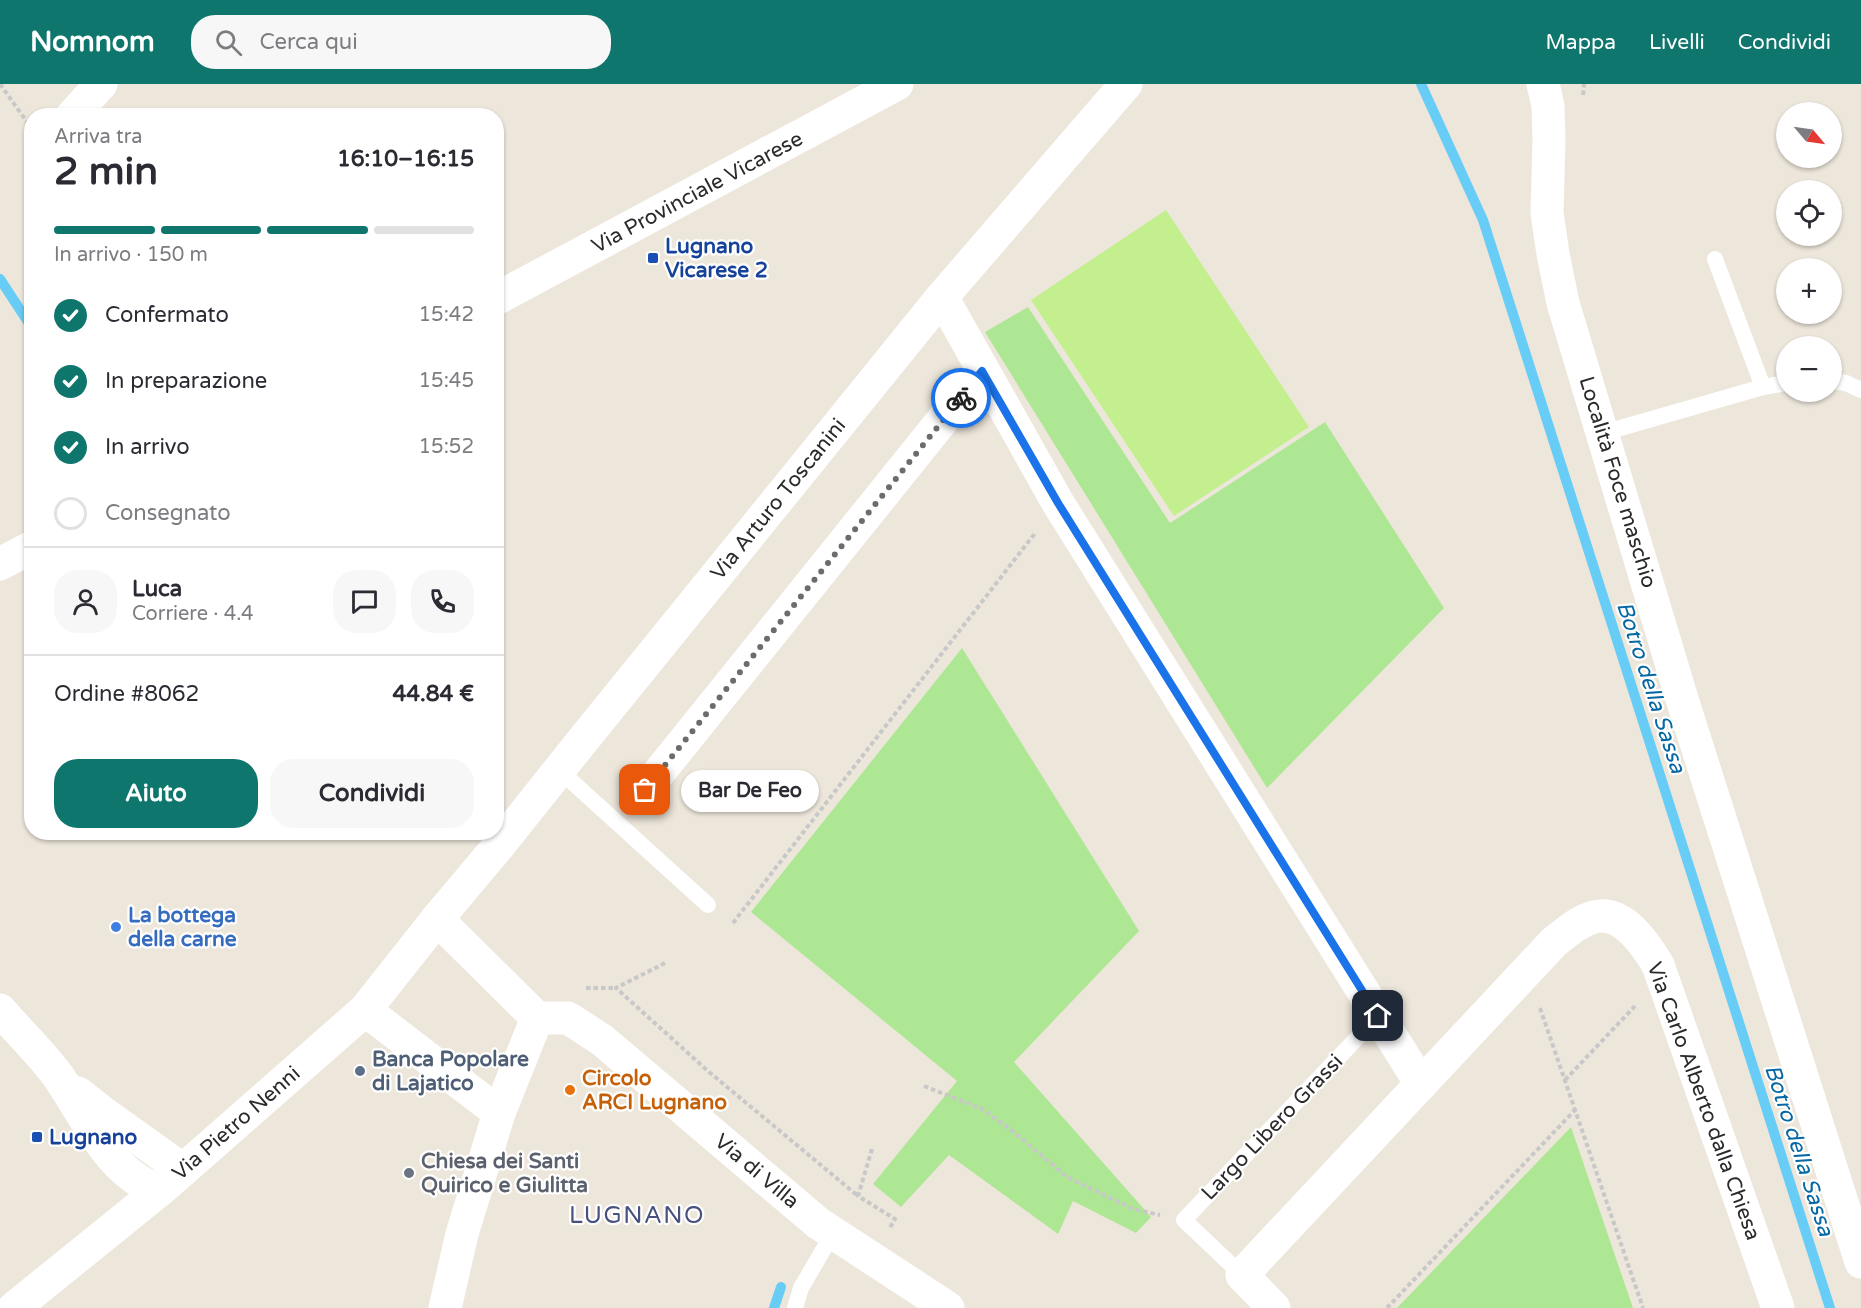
<!DOCTYPE html>
<html lang="it">
<head>
<meta charset="utf-8">
<style>
  :root { --surface:#fff; --page:#f7f7f7; --text:#2b2b33; --muted:#7c7c81; --line:#e1e1e2; --accent:#0f766e }
  body { margin:0; font-family:"Varela Round",sans-serif; background:var(--page); color:var(--text); height:100vh; display:flex; flex-direction:column; font-size:22px; white-space:nowrap }
  * { box-sizing:border-box; margin:0 }
  p { font-size:20px; color:var(--muted) }
  .icon { flex:none; width:33px; height:33px; fill:none; stroke:currentColor; stroke-width:2; stroke-linecap:round; stroke-linejoin:round }
  .map { position:relative; flex:1; overflow:hidden }
  .sheet { position:absolute; left:24px; top:24px; width:480px; height:732px; display:flex; flex-direction:column; background:var(--surface); border-radius:24px; box-shadow:0 2px 4px #0004 }
  .sheet>* { flex:none }
  .needle { width:39px; rotate:119deg }
  .controls { position:absolute; left:1776px; top:18px; display:grid; gap:12px }
  .controls a { display:grid; place-items:center; width:66px; height:66px; border-radius:50%; background:var(--surface); box-shadow:0 2px 4px #0004; font-size:30px }
  .pin { position:absolute; display:grid; place-items:center; width:51px; height:51px; color:#fff; margin:-26px; border-radius:12px; box-shadow:0 3px 9px #0006 }
  .courier { position:absolute; display:grid; place-items:center; width:60px; height:60px; margin:-30px; border:4px solid #1a73e8; border-radius:50%; background:#fff; color:#222; box-shadow:0 2px 8px #0007 }
  .bubble { position:absolute; height:42px; border-radius:21px; background:var(--surface); box-shadow:0 2px 4px #0004; font-size:20px; font-weight:700; line-height:42px; text-align:center }
  .headline em { font-style:normal; font-weight:700 }
  .headline div { display:flex; flex-direction:column-reverse }
  .headline { display:flex; align-items:center; justify-content:space-between; height:102px; padding:0 30px }
  h1 { font-size:39px; font-weight:700; line-height:45px }
  .bar { display:grid; grid-template-columns:repeat(4,1fr); gap:9px 6px; align-content:center; height:72px; padding:0 30px }
  .bar i { height:8px; border-radius:4px; background:var(--line) }
  .bar .current { background:var(--accent) }
  .bar p { grid-column:span 4 }
  .line { display:flex; align-items:center; gap:15px; padding:0 30px; border-top:2px solid var(--line) }
  .line div { flex:1 }
  .round { display:grid; place-items:center; flex:none; width:63px; height:63px; border-radius:24px; background:var(--page) }
  ol { padding:0 30px; list-style:none }
  li { display:flex; align-items:center; gap:18px; height:66px }
  li p { margin-inline-start:auto }
  li .icon { padding:6px; border-radius:50%; background:var(--accent); color:#fff; stroke-width:4 }
  li:last-child { color:var(--muted) }
  li i { width:33px; height:33px; border:3px solid var(--line); border-radius:50% }
  .cta { display:flex; gap:12px; margin-top:auto; padding:12px 30px }
  .cta a { flex:1; height:69px; border-radius:24px; background:var(--accent); color:#fff; font-size:24px; font-weight:700; line-height:69px; text-align:center }
  .cta a+a { background:var(--page); color:var(--text) }
  header { display:flex; align-items:center; gap:36px; box-sizing:border-box; height:84px; padding:0 30px; background:var(--accent); color:#fff }
  header strong { font-size:28px }
  nav { display:flex; gap:33px; margin-inline-start:auto; font-size:21px }
  .search { width:420px; height:54px; background:var(--page); display:flex; align-items:center; gap:15px; box-sizing:border-box; padding:0 21px; border-radius:24px; color:var(--muted); font-size:22px }
  .map>svg:first-child { display:block }
  .green { fill:#aee794 }
  .pitch { fill:#c4ef8f }
  .lines { fill:none; stroke-linecap:round; stroke-linejoin:round }
  .stream { stroke:#67ccf6; stroke-width:10 }
  .path { stroke:#c8c8c8; stroke-width:4; stroke-dasharray:4.5 3; stroke-linecap:butt }
  .lane { stroke:#fff; stroke-width:16 }
  .street { stroke:#fff; stroke-width:33 }
  .secondary { stroke:#fff; stroke-width:33 }
  .done { stroke:#6e6c68; stroke-width:6; stroke-dasharray:0 10.8 }
  .route { stroke:#1a73e8; stroke-width:8 }
  .transit-dot { fill:#1a4fb4; stroke:#fff; stroke-width:2 }
  .shop-dot { fill:#3f7fe0; stroke:#fff; stroke-width:2 }
  .service-dot { fill:#5c6f8a; stroke:#fff; stroke-width:2 }
  .food-dot { fill:#e8710a; stroke:#fff; stroke-width:2 }
  .worship-dot { fill:#6b7280; stroke:#fff; stroke-width:2 }
  .labels { text-anchor:middle; stroke-width:4.5; stroke-linejoin:round; paint-order:stroke }
  .street-label { font-size:21px; fill:#2a2a2a; stroke:#fff }
  .transit-label { font-size:21px; font-weight:bold; fill:#164399; stroke:#fff; text-anchor:start }
  .shop-label { font-size:21px; font-weight:bold; fill:#366cbe; stroke:#fff; text-anchor:start }
  .service-label { font-size:21px; font-weight:bold; fill:#4e5e75; stroke:#fff; text-anchor:start }
  .food-label { font-size:21px; font-weight:bold; fill:#c56008; stroke:#fff; text-anchor:start }
  .worship-label { font-size:21px; font-weight:bold; fill:#5b616d; stroke:#fff; text-anchor:start }
  .water-label { font-size:22px; font-style:italic; fill:#0568a3; stroke:#fff }
  .quarter-label { font-size:24px; letter-spacing:1.5px; fill:#47507e; stroke:#fff }
</style>
</head>
<body>
<header>
<strong>Nomnom</strong>
<div class="search"><svg class="icon" aria-label="search" viewBox="0 0 24 24"><circle cx="10" cy="10" r="6"/><path d="M15 15l6 6"/></svg>Cerca qui</div>
<nav><a>Mappa</a><a>Livelli</a><a>Condividi</a></nav>
</header>
<div class="map">
<svg width="1861" height="1224" viewBox="0 0 1861 1224">
  <rect width="100%" height="100%" fill="#ede6db"/>
  <g class="green">
    <path d="M 1028,223 L 1170,439 L 1325,338 L 1444,524 L 1267,704 L 985,248 Z"/>
    <path d="M 962,564 L 1139,847 L 1014,978 L 1151,1133 L 1136,1149 L 1073,1117 L 1058,1150 L 949,1071 L 901,1123 L 873,1100 L 957,997 L 751,828 Z"/>
    <path d="M 1571,1043 L 1633,1224 L 1397,1224 Z"/>
  </g>
  <path class="pitch" d="M 1166,126 L 1309,343 L 1174,432 L 1031,216 Z"/>
  <g class="lines">
    <g class="stream">
      <path d="M 1421,0 L 1483,136 L 1830,1224"/>
      <path d="M 0,195 L 32,244"/>
      <path d="M 774,1224 L 781,1203"/>
    </g>
    <g class="path">
      <path d="M 0,0 L 32,45"/>
      <path d="M 1583,11 L 1584,0"/>
      <path d="M 733,839 L 1036,448"/>
      <path d="M 665,879 L 616,904 L 709,988 L 858,1112"/>
      <path d="M 586,904 L 616,904"/>
      <path d="M 1540,924 L 1643,1224"/>
      <path d="M 1565,996 L 1635,922"/>
      <path d="M 924,1002 L 982,1025 L 1010,1045 L 1067,1093 L 1133,1125 L 1160,1131"/>
      <path d="M 872,1065 L 858,1112 L 895,1135 L 889,1145"/>
      <path d="M 1387,1224 L 1575,1026"/>
    </g>
    <g class="lane">
      <path d="M 1715,175 L 1763,303"/>
      <path d="M 1832,297 L 1846,299 L 1861,306"/>
      <path d="M 1603,349 L 1763,303 L 1786,299"/>
      <path d="M 559,686 L 708,821"/>
      <path d="M 1242,1191 L 1184,1136 L 1378,932"/>
      <path d="M 795,1224 L 801,1204 L 833,1149"/>
    </g>
    <g class="street">
      <path d="M 1543,0 L 1548,22 L 1549,56 L 1547,129 L 1553,170 L 1563,219 L 1682,615 L 1861,1178"/>
      <path d="M 72,32 L 101,0"/>
      <path d="M 942,213 L 1058,419 L 1421,1000"/>
      <path d="M 645,706 L 982,287"/>
      <path d="M 437,835 L 537,934 L 568,934 L 602,956 L 818,1139 L 948,1224"/>
      <path d="M 0,926 C 19,948 41,969 58,992 C 85,1031 111,1093 160,1106"/>
      <path d="M 365,926 L 499,1029 L 462,1150 L 445,1224"/>
      <path d="M 78,1009 L 102,1028 L 183,1086"/>
      <path d="M 499,1029 L 537,934"/>
      <path d="M 14,1224 L 160,1106 L 365,926 L 437,835 L 501,759 L 579,661 L 942,213 L 1126,0"/>
      <path d="M 1274,1224 L 1242,1191 L 1554,858 C 1567,848 1579,837 1594,833 C 1623,825 1646,861 1658,881 L 1778,1224"/>
    </g>
    <g class="secondary">
      <path d="M 496,215 L 897,0"/>
      <path d="M 0,480 L 32,463"/>
    </g>
  </g>
  <g class="lines">
    <path class="done" d="M 645,706 L 961,314"/>
    <path class="route" d="M 961,314 L 982,287 L 1058,419 L 1378,932"/>
  </g>
  <g class="transit-dot">
    <rect x="647" y="168" width="12" height="12" rx="3"/>
    <rect x="31" y="1047" width="12" height="12" rx="3"/>
  </g>
  <circle class="shop-dot" cx="116" cy="843" r="6"/>
  <circle class="service-dot" cx="360" cy="987" r="6"/>
  <circle class="food-dot" cx="570" cy="1006" r="6"/>
  <circle class="worship-dot" cx="409" cy="1089" r="6"/>
  <g class="labels">
    <g class="street-label">
      <text transform="translate(697 108) rotate(-28)" y="7">Via Provinciale Vicarese</text>
      <text transform="translate(1618 398) rotate(73)" y="7">Località Foce maschio</text>
      <text transform="translate(778 415) rotate(-51)" y="7">Via Arturo Toscanini</text>
      <text transform="translate(1704 1017) rotate(70)" y="7">Via Carlo Alberto dalla Chiesa</text>
      <text transform="translate(236 1039) rotate(-41)" y="7">Via Pietro Nenni</text>
      <text transform="translate(1272 1043) rotate(-46)" y="7">Largo Libero Grassi</text>
      <text transform="translate(757 1087) rotate(40)" y="7">Via di Villa</text>
    </g>
    <g class="transit-label">
      <text x="665" y="169">Lugnano<tspan x="665" dy="24">Vicarese 2</tspan></text>
      <text x="49" y="1060">Lugnano</text>
    </g>
    <g class="shop-label">
      <text x="128" y="838">La bottega<tspan x="128" dy="24">della carne</tspan></text>
    </g>
    <g class="service-label">
      <text x="372" y="982">Banca Popolare<tspan x="372" dy="24">di Lajatico</tspan></text>
    </g>
    <g class="food-label">
      <text x="582" y="1001">Circolo<tspan x="582" dy="24">ARCI Lugnano</tspan></text>
    </g>
    <g class="worship-label">
      <text x="421" y="1084">Chiesa dei Santi<tspan x="421" dy="24">Quirico e Giulitta</tspan></text>
    </g>
    <g class="water-label">
      <text transform="translate(1652 603) rotate(72)" y="8">Botro della Sassa</text>
      <text transform="translate(1800 1066) rotate(72)" y="8">Botro della Sassa</text>
    </g>
    <g class="quarter-label">
      <text x="637" y="1139">LUGNANO</text>
    </g>
  </g>
</svg>
<div class="controls">
<a><svg class="needle" viewBox="-14 -14 28 28"><path d="M0-13l5 13h-10z" fill="#e53935"/><path d="M0 13l5-13h-10z" fill="#7c7c81"/></svg></a>
<a><svg class="icon" aria-label="locate" viewBox="0 0 24 24"><circle cx="12" cy="12" r="6"/><path d="M12 2v4M12 18v4M2 12h4M18 12h4"/></svg></a>
<a>+</a>
<a>−</a>
</div>
<div class="pin" style="left:645px;top:706px;background:#ea580c"><svg class="icon" aria-label="bag" viewBox="0 0 24 24"><path d="M5 8h14l-1 12H6zM9 8a3 3 0 0 1 6 0"/></svg></div>
<div class="pin" style="left:1378px;top:932px;background:#1f2937"><svg class="icon" aria-label="home" viewBox="0 0 24 24"><path d="M3 11l9-7 9 7M6 9v11h12V9"/></svg></div>
<div class="courier" style="left:961px;top:314px"><svg class="icon" aria-label="bike" viewBox="0 0 24 24"><circle cx="6" cy="16" r="4"/><circle cx="18" cy="16" r="4"/><path d="M6 16l4-8h5l3 8M10 8l3 8H6M13 5h3"/></svg></div>
<div class="bubble" style="left:681px;top:686px;width:138px">Bar De Feo</div>
<section class="sheet">
<div class="headline"><div><h1>2 min</h1><p>Arriva tra</p></div><em>16:10–16:15</em></div>
<div class="bar"><i class="current"></i><i class="current"></i><i class="current"></i><i></i><p>In arrivo · 150 m</p></div>
<ol>
<li><svg class="icon" aria-label="check" viewBox="0 0 24 24"><path d="M5 12l5 5 9-10"/></svg>Confermato<p>15:42</p></li>
<li><svg class="icon" aria-label="check" viewBox="0 0 24 24"><path d="M5 12l5 5 9-10"/></svg>In preparazione<p>15:45</p></li>
<li><svg class="icon" aria-label="check" viewBox="0 0 24 24"><path d="M5 12l5 5 9-10"/></svg>In arrivo<p>15:52</p></li>
<li><i></i>Consegnato</li>
</ol>
<div class="line" style="height:108px"><a class="round"><svg class="icon" aria-label="person" viewBox="0 0 24 24"><circle cx="12" cy="8" r="4"/><path d="M4 21q1-7 8-7t8 7"/></svg></a><div><b>Luca</b><p>Corriere · 4.4</p></div><a class="round"><svg class="icon" aria-label="chat" viewBox="0 0 24 24"><path d="M4 5h16v11H9l-5 4z"/></svg></a><a class="round"><svg class="icon" aria-label="phone" viewBox="0 0 24 24"><path d="M5 4h4l2 5-3 2q2 4 5 5l2-3 5 2v4C11 20 4 13 5 4z"/></svg></a></div>
<div class="line" style="height:78px"><div>Ordine #8062</div><b>44.84 €</b></div>
<div class="cta"><a>Aiuto</a><a>Condividi</a></div>
</section>
</div>
</body>
</html>
